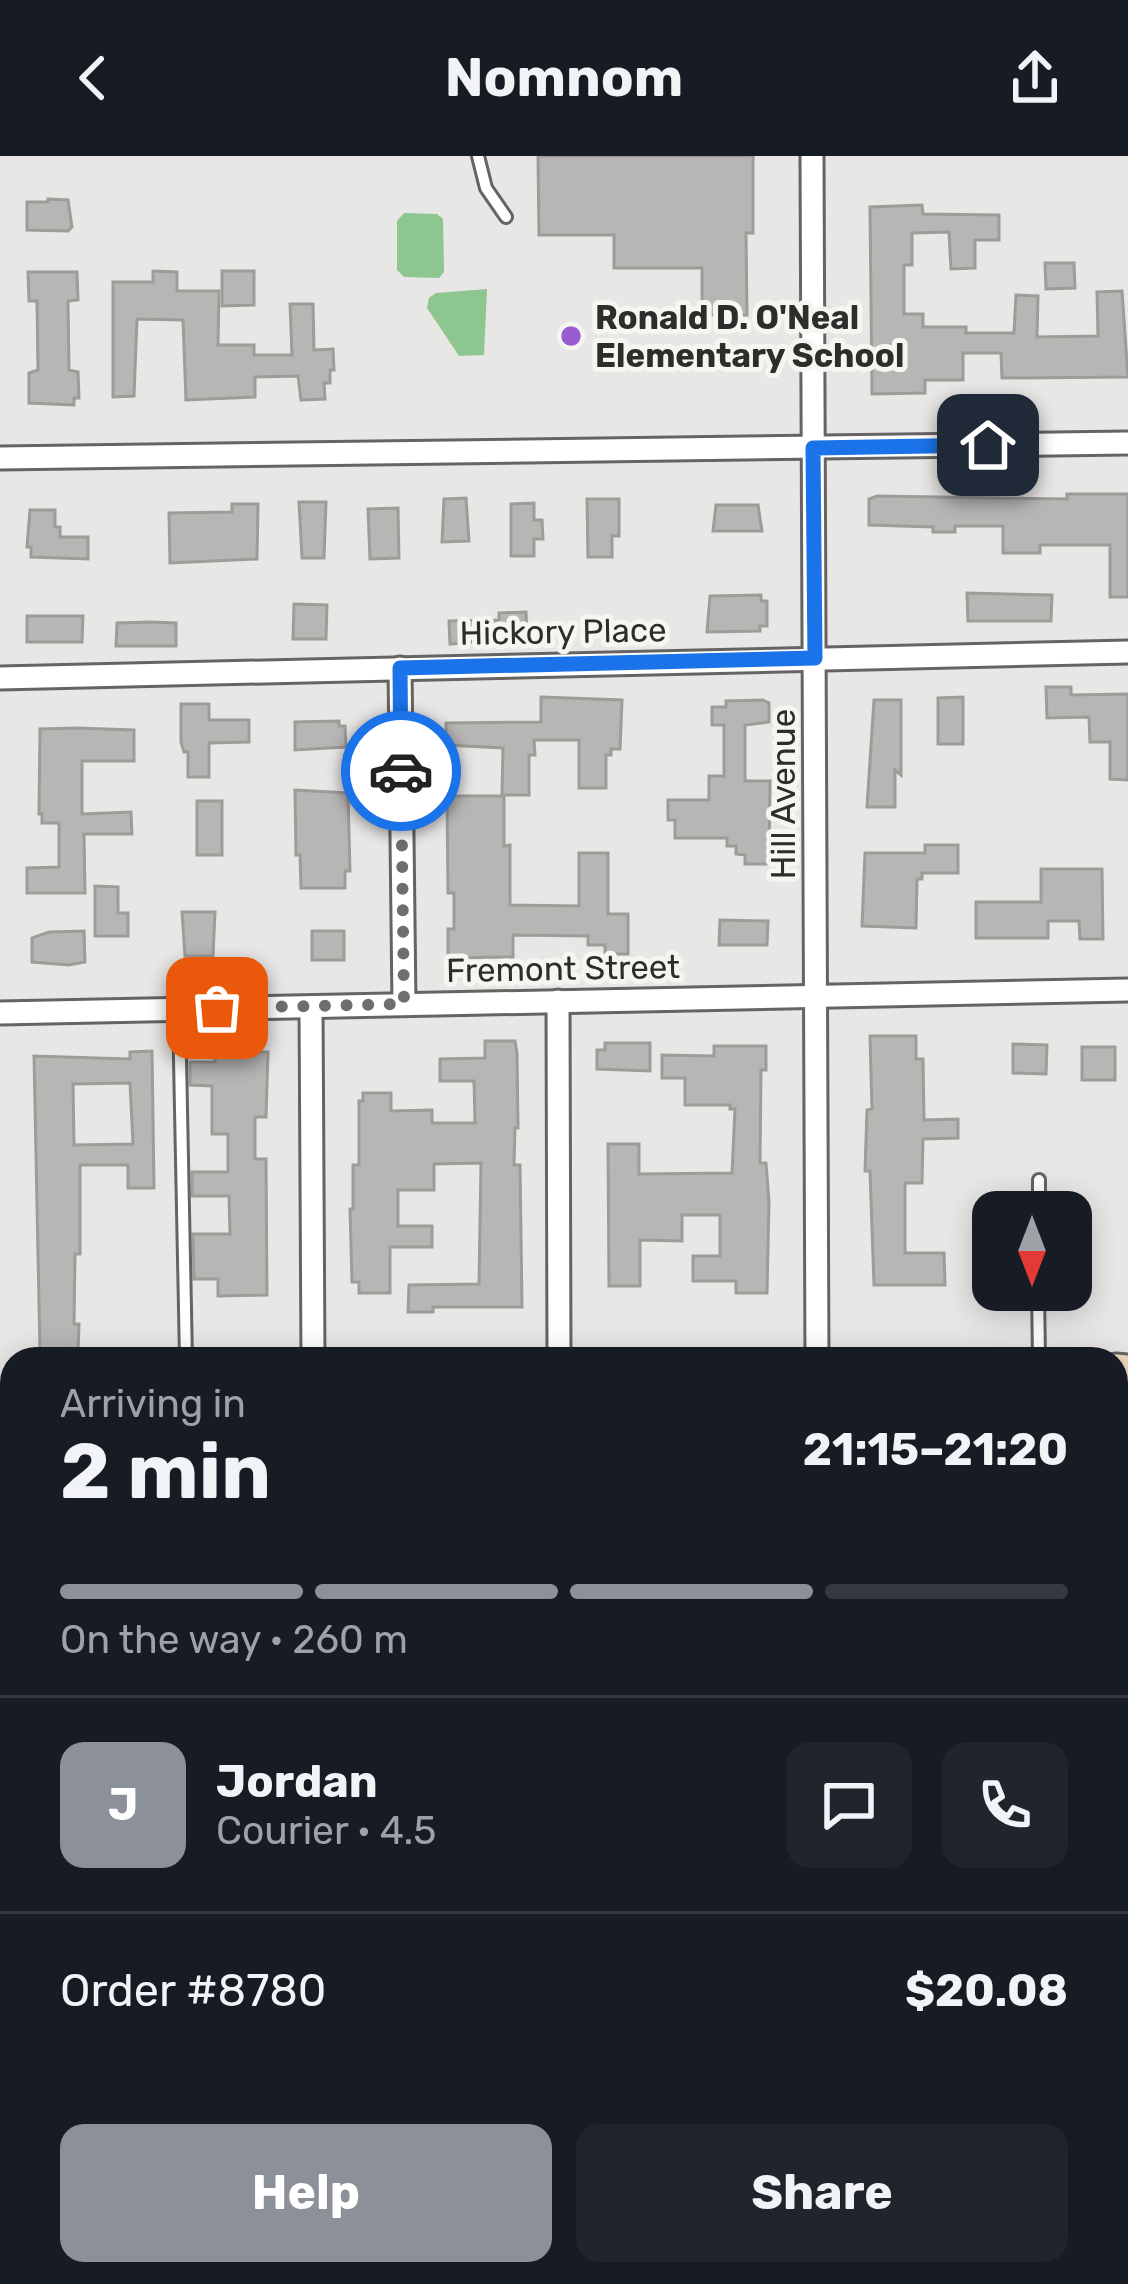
<!DOCTYPE html>
<html lang="en">
<head>
<meta charset="utf-8">
<style>
  :root { --surface:#171b24; --page:#20242c; --text:#f1f3f6; --muted:#9ea1a6; --line:#363941; --accent:#8c9099 }
  body { margin:0; font-family:Rubik,sans-serif; background:var(--page); color:var(--text); height:100vh; display:flex; flex-direction:column; font-size:45px; white-space:nowrap }
  * { box-sizing:border-box; margin:0 }
  p { font-size:39px; color:var(--muted) }
  .icon { flex:none; width:66px; height:66px; fill:none; stroke:currentColor; stroke-width:2; stroke-linecap:round; stroke-linejoin:round }
  .map { position:relative; flex:1; overflow:hidden }
  .drawer { position:absolute; left:0px; top:1191px; width:1128px; height:939px; display:flex; flex-direction:column; background:var(--surface); border-radius:36px 36px 0 0; box-shadow:0 6px 30px #0003 }
  .drawer>* { flex:none }
  .needle { width:78px; rotate:180deg }
  .controls { position:absolute; left:972px; top:1035px; display:grid; gap:24px }
  .controls a { display:grid; place-items:center; width:120px; height:120px; border-radius:24px; background:var(--surface); box-shadow:0 6px 30px #0003; font-size:60px }
  .pin { position:absolute; display:grid; place-items:center; width:102px; height:102px; color:#fff; margin:-51px; border-radius:24px; box-shadow:0 6px 18px #0006 }
  .courier { position:absolute; display:grid; place-items:center; width:120px; height:120px; margin:-60px; border:9px solid #1a73e8; border-radius:50%; background:#fff; color:#222; box-shadow:0 3px 15px #0007 }
  .overview em { font-style:normal; font-weight:700 }
  .overview div { display:flex; flex-direction:column-reverse }
  .overview { display:flex; align-items:center; justify-content:space-between; height:204px; padding:0 60px }
  h1 { font-size:78px; font-weight:700; line-height:90px }
  .bar { display:grid; grid-template-columns:repeat(4,1fr); gap:18px 12px; align-content:center; height:144px; padding:0 60px }
  .bar i { height:15px; border-radius:9px; background:var(--line) }
  .bar .current { background:var(--accent) }
  .bar p { grid-column:span 4 }
  .line { display:flex; align-items:center; gap:30px; padding:0 60px; border-top:3px solid var(--line) }
  .line div { flex:1 }
  .round { display:grid; place-items:center; flex:none; width:126px; height:126px; border-radius:24px; background:var(--page) }
  .primary-button { display:flex; gap:24px; margin-top:auto; padding:24px 60px }
  .primary-button a { flex:1; height:138px; border-radius:24px; background:var(--accent); color:#fff; font-size:48px; font-weight:700; line-height:138px; text-align:center }
  .primary-button a+a { background:var(--page); color:var(--text) }
  header { display:flex; justify-content:space-between; align-items:center; height:156px; padding:0 60px; background:var(--surface); font-size:54px; font-weight:700 }
  .map>svg:first-child { display:block }
  .green { fill:#8dc68f }
  .building { fill:#b8b6b4; stroke:#9d9c99; stroke-width:3; fill-rule:evenodd }
  .lines { fill:none; stroke-linecap:round; stroke-linejoin:round }
  .lane-casing { stroke:#666462; stroke-width:16 }
  .street-casing { stroke:#666462; stroke-width:27 }
  .secondary-casing { stroke:#666462; stroke-width:33 }
  .lane { stroke:#fff; stroke-width:10 }
  .street { stroke:#fff; stroke-width:21 }
  .secondary { stroke:#eedabe; stroke-width:27 }
  .done { stroke:#6f6e6d; stroke-width:12; stroke-dasharray:0 21.6 }
  .route { stroke:#1a73e8; stroke-width:15 }
  .poi-dot { fill:#995bd2; stroke:#f7f5f2; stroke-width:4.5 }
  .labels { text-anchor:middle; stroke-width:10; stroke-linejoin:round; paint-order:stroke }
  .poi-label { font-size:33px; font-weight:bold; fill:#2d2d2c; stroke:#f7f5f2; text-anchor:start }
  .street-label { font-size:33px; fill:#2d2d2c; stroke:#f7f5f2 }
</style>
</head>
<body>
<header><svg class="icon" aria-label="back" viewBox="0 0 24 24"><path d="M15 5l-7 7 7 7"/></svg>Nomnom<svg class="icon" aria-label="share" viewBox="0 0 24 24"><path d="M12 15V3M7 8l5-5 5 5M5 13v7h14v-7"/></svg></header>
<div class="map">
<svg width="1128" height="2128" viewBox="0 0 1128 2128">
  <rect width="100%" height="100%" fill="#e9e7e5"/>
  <g class="green">
    <path d="M 404,57 L 437,58 L 443,63 L 444,116 L 439,122 L 404,121 L 397,114 L 397,65 Z"/>
    <path d="M 487,133 L 484,199 L 459,200 L 427,152 L 429,142 L 436,137 Z"/>
  </g>
  <g class="building">
    <path d="M 538,0 L 753,0 L 753,77 L 746,77 L 747,159 L 702,159 L 702,112 L 614,112 L 614,79 L 539,79 Z"/>
    <path d="M 48,43 L 68,44 L 72,71 L 68,75 L 27,74 L 27,46 L 48,46 Z"/>
    <path d="M 922,49 L 923,58 L 999,59 L 999,84 L 975,84 L 975,112 L 951,113 L 949,76 L 912,77 L 912,109 L 904,109 L 904,158 L 923,158 L 923,171 L 966,171 L 966,177 L 1014,177 L 1016,139 L 1038,140 L 1037,181 L 1098,180 L 1097,136 L 1122,135 L 1128,221 L 1002,222 L 1001,197 L 963,197 L 963,224 L 925,224 L 925,237 L 872,238 L 870,51 Z"/>
    <path d="M 1045,107 L 1074,107 L 1075,132 L 1046,133 Z"/>
    <path d="M 153,115 L 177,116 L 177,135 L 219,135 L 218,189 L 254,189 L 254,199 L 292,199 L 290,148 L 313,148 L 314,194 L 333,193 L 334,214 L 330,214 L 330,227 L 324,227 L 325,243 L 301,244 L 298,220 L 255,221 L 255,241 L 186,244 L 183,164 L 137,163 L 134,240 L 113,241 L 113,126 L 153,126 Z"/>
    <path d="M 222,115 L 254,115 L 254,149 L 222,150 Z"/>
    <path d="M 28,116 L 77,116 L 78,144 L 68,145 L 69,214 L 78,216 L 79,242 L 74,242 L 74,249 L 29,247 L 29,217 L 38,214 L 37,145 L 29,145 Z"/>
    <path d="M 1067,338 L 1128,338 L 1128,441 L 1110,441 L 1110,389 L 1040,389 L 1040,397 L 1003,397 L 1003,370 L 955,370 L 955,376 L 933,376 L 933,371 L 869,369 L 869,343 L 877,340 L 1067,343 Z"/>
    <path d="M 466,342 L 469,385 L 442,386 L 444,343 Z"/>
    <path d="M 587,343 L 619,343 L 619,380 L 612,380 L 612,401 L 588,401 Z"/>
    <path d="M 299,346 L 326,346 L 324,402 L 302,402 Z"/>
    <path d="M 534,347 L 534,364 L 542,364 L 543,383 L 534,383 L 534,400 L 511,400 L 511,348 Z"/>
    <path d="M 232,348 L 258,348 L 257,403 L 170,407 L 169,357 L 232,356 Z"/>
    <path d="M 716,349 L 758,349 L 762,375 L 713,375 Z"/>
    <path d="M 398,352 L 399,402 L 370,403 L 368,353 Z"/>
    <path d="M 30,354 L 55,354 L 55,371 L 60,371 L 60,381 L 88,381 L 88,403 L 31,401 L 31,391 L 27,391 Z"/>
    <path d="M 967,437 L 1052,439 L 1051,465 L 968,465 Z"/>
    <path d="M 761,439 L 761,445 L 767,445 L 767,470 L 760,470 L 760,475 L 707,476 L 710,440 Z"/>
    <path d="M 294,448 L 327,449 L 326,483 L 293,483 Z"/>
    <path d="M 526,456 L 527,481 L 450,488 L 449,465 L 499,464 L 499,457 Z"/>
    <path d="M 27,460 L 83,460 L 82,486 L 27,486 Z"/>
    <path d="M 152,466 L 176,467 L 176,490 L 116,490 L 117,467 Z"/>
    <path d="M 1046,531 L 1071,531 L 1071,539 L 1128,538 L 1128,624 L 1110,623 L 1110,586 L 1090,586 L 1089,561 L 1047,562 Z"/>
    <path d="M 541,541 L 622,544 L 620,593 L 611,593 L 611,599 L 606,599 L 606,632 L 579,632 L 579,584 L 534,584 L 535,599 L 529,599 L 529,639 L 502,639 L 503,592 L 446,589 L 446,567 L 541,566 Z"/>
    <path d="M 963,541 L 963,588 L 938,588 L 938,542 Z"/>
    <path d="M 763,544 L 769,547 L 769,566 L 745,569 L 745,625 L 770,625 L 769,708 L 745,708 L 745,699 L 736,698 L 736,690 L 727,690 L 727,682 L 675,682 L 675,664 L 668,664 L 668,644 L 709,644 L 709,620 L 724,620 L 724,569 L 712,569 L 712,551 L 726,551 L 726,545 Z"/>
    <path d="M 874,544 L 901,544 L 901,619 L 895,614 L 895,651 L 867,651 Z"/>
    <path d="M 181,548 L 209,548 L 209,564 L 249,564 L 249,586 L 209,587 L 209,621 L 188,621 L 188,596 L 184,596 L 181,586 Z"/>
    <path d="M 339,565 L 339,570 L 345,570 L 346,591 L 295,594 L 295,566 Z"/>
    <path d="M 77,572 L 134,574 L 134,605 L 82,605 L 82,658 L 131,656 L 132,678 L 84,678 L 85,737 L 27,737 L 27,712 L 59,711 L 59,667 L 42,667 L 42,658 L 39,658 L 40,573 Z"/>
    <path d="M 295,634 L 348,637 L 350,715 L 345,715 L 345,732 L 301,732 L 300,699 L 296,699 Z"/>
    <path d="M 447,640 L 504,640 L 504,690 L 510,689 L 510,749 L 579,750 L 579,697 L 608,697 L 608,758 L 628,758 L 628,798 L 605,798 L 605,789 L 588,789 L 588,780 L 513,779 L 513,801 L 448,802 L 448,773 L 454,773 L 454,737 L 448,737 Z"/>
    <rect x="197" y="645" width="25" height="54"/>
    <path d="M 925,689 L 958,689 L 958,717 L 922,717 L 922,723 L 917,723 L 916,772 L 862,770 L 865,697 L 925,697 Z"/>
    <path d="M 1041,713 L 1102,713 L 1103,783 L 1080,783 L 1079,765 L 1048,765 L 1048,782 L 976,782 L 976,746 L 1041,746 Z"/>
    <path d="M 95,730 L 118,731 L 118,757 L 128,757 L 128,780 L 95,780 Z"/>
    <path d="M 182,756 L 215,756 L 213,800 L 185,800 Z"/>
    <path d="M 720,764 L 768,765 L 767,789 L 719,789 Z"/>
    <path d="M 84,775 L 85,806 L 69,809 L 32,806 L 32,782 L 49,776 Z"/>
    <rect x="312" y="775" width="32" height="29"/>
    <path d="M 870,880 L 916,880 L 916,903 L 923,903 L 924,964 L 958,963 L 958,982 L 923,983 L 922,1027 L 905,1027 L 905,1097 L 944,1097 L 945,1129 L 874,1129 L 870,1015 L 865,1015 L 867,954 L 872,953 Z"/>
    <path d="M 485,885 L 515,885 L 517,897 L 518,972 L 515,972 L 514,1009 L 520,1009 L 522,1151 L 433,1151 L 433,1156 L 408,1156 L 409,1129 L 479,1128 L 481,1007 L 434,1008 L 434,1034 L 398,1034 L 398,1070 L 432,1070 L 432,1091 L 390,1091 L 390,1137 L 359,1137 L 359,1126 L 352,1126 L 350,1053 L 353,1053 L 353,1009 L 359,1009 L 359,945 L 363,945 L 363,937 L 391,937 L 391,955 L 432,954 L 432,967 L 475,967 L 474,925 L 440,925 L 440,903 L 485,902 Z"/>
    <path d="M 605,887 L 650,887 L 650,915 L 597,913 L 597,894 L 605,894 Z"/>
    <path d="M 1013,888 L 1047,889 L 1046,918 L 1013,917 Z"/>
    <path d="M 236,889 L 255,889 L 255,896 L 268,896 L 266,961 L 255,961 L 255,1003 L 266,1003 L 267,1139 L 218,1140 L 218,1123 L 194,1123 L 193,1078 L 230,1078 L 229,1040 L 192,1040 L 192,1016 L 228,1016 L 228,978 L 212,978 L 212,930 L 190,929 L 190,906 L 215,906 L 215,897 L 236,897 Z"/>
    <path d="M 714,890 L 766,890 L 766,914 L 761,914 L 760,1007 L 766,1007 L 769,1046 L 767,1137 L 736,1137 L 736,1125 L 693,1125 L 693,1100 L 720,1100 L 720,1059 L 682,1059 L 682,1085 L 640,1084 L 640,1130 L 609,1130 L 608,988 L 639,988 L 639,1018 L 732,1017 L 735,953 L 730,953 L 730,949 L 685,949 L 685,922 L 662,922 L 662,899 L 714,900 Z"/>
    <rect x="1082" y="891" width="33" height="33"/>
    <path d="M 152,895 L 154,1032 L 128,1032 L 128,1009 L 80,1009 L 80,1098 L 75,1098 L 74,1168 L 79,1168 L 78,1197 L 40,1197 L 34,900 L 130,903 L 130,896 ZM 130,927 L 133,988 L 74,989 L 73,928 Z"/>
  </g>
  <g class="lines">
    <g class="lane-casing">
      <g id="lane">
        <path d="M 478,0 L 486,32 L 506,61"/>
        <path d="M 179,853 L 186,1203"/>
        <path d="M 1039,1056 L 1039,1024"/>
        <path d="M 1038,1134 L 1039,1203"/>
      </g>
    </g>
    <g class="street-casing">
      <g id="street">
        <path d="M 812,0 L 817,1203"/>
        <path d="M 0,302 L 1128,287"/>
        <path d="M 400,512 L 404,848"/>
        <path d="M 0,522 L 1128,496"/>
        <path d="M 558,845 L 559,1203"/>
        <path d="M 311,851 L 313,1203"/>
        <path d="M 0,857 L 1128,834"/>
        <path d="M 1116,1722 L 1128,1722"/>
        <path d="M 0,1738 L 12,1738"/>
        <path d="M 1116,2037 L 1128,2037"/>
        <path d="M 0,2090 L 12,2090"/>
        <path d="M 415,2118 L 415,2128"/>
        <path d="M 837,2128 L 837,2118"/>
      </g>
    </g>
    <g class="secondary-casing">
      <g id="secondary">
        <path d="M 1116,1212 L 1128,1213"/>
        <path d="M 0,1272 L 12,1271"/>
      </g>
    </g>
    <use href="#lane" class="lane"/>
    <use href="#street" class="street"/>
    <use href="#secondary" class="secondary"/>
  </g>
  <g class="lines">
    <path class="done" d="M 217,852 L 404,848 L 401,615"/>
    <path class="route" d="M 401,615 L 400,512 L 815,502 L 813,292 L 988,289"/>
  </g>
  <circle class="poi-dot" cx="571" cy="180" r="12"/>
  <g class="labels">
    <g class="poi-label">
      <text x="595" y="173">Ronald D. O'Neal<tspan x="595" dy="38">Elementary School</tspan></text>
    </g>
    <g class="street-label">
      <text transform="translate(563 475) rotate(-1)" y="12">Hickory Place</text>
      <text transform="translate(783 638) rotate(-90)" y="12">Hill Avenue</text>
      <text transform="translate(563 812) rotate(-1)" y="12">Fremont Street</text>
    </g>
  </g>
</svg>
<div class="controls">
<a><svg class="needle" viewBox="-14 -14 28 28"><path d="M0-13l5 13h-10z" fill="#e53935"/><path d="M0 13l5-13h-10z" fill="#9ea1a6"/></svg></a>
</div>
<div class="pin" style="left:217px;top:852px;background:#ea580c"><svg class="icon" aria-label="bag" viewBox="0 0 24 24"><path d="M5 8h14l-1 12H6zM9 8a3 3 0 0 1 6 0"/></svg></div>
<div class="pin" style="left:988px;top:289px;background:#1f2937"><svg class="icon" aria-label="home" viewBox="0 0 24 24"><path d="M3 11l9-7 9 7M6 9v11h12V9"/></svg></div>
<div class="courier" style="left:401px;top:615px"><svg class="icon" aria-label="car" viewBox="0 0 24 24"><path d="M5 17H2v-5l4-1 3-4h7l3 4 3 1v5h-3M9 17h6M6 11h13"/><circle cx="7" cy="17" r="2"/><circle cx="17" cy="17" r="2"/></svg></div>
<section class="drawer">
<div class="overview"><div><h1>2 min</h1><p>Arriving in</p></div><em>21:15–21:20</em></div>
<div class="bar"><i class="current"></i><i class="current"></i><i class="current"></i><i></i><p>On the way · 260 m</p></div>
<div class="line" style="height:216px"><b class="round" style="background:var(--accent);color:#fff">J</b><div><b>Jordan</b><p>Courier · 4.5</p></div><a class="round"><svg class="icon" aria-label="chat" viewBox="0 0 24 24"><path d="M4 5h16v11H9l-5 4z"/></svg></a><a class="round"><svg class="icon" aria-label="phone" viewBox="0 0 24 24"><path d="M5 4h4l2 5-3 2q2 4 5 5l2-3 5 2v4C11 20 4 13 5 4z"/></svg></a></div>
<div class="line" style="height:156px"><div>Order #8780</div><b>$20.08</b></div>
<div class="primary-button"><a>Help</a><a>Share</a></div>
</section>
</div>
</body>
</html>
